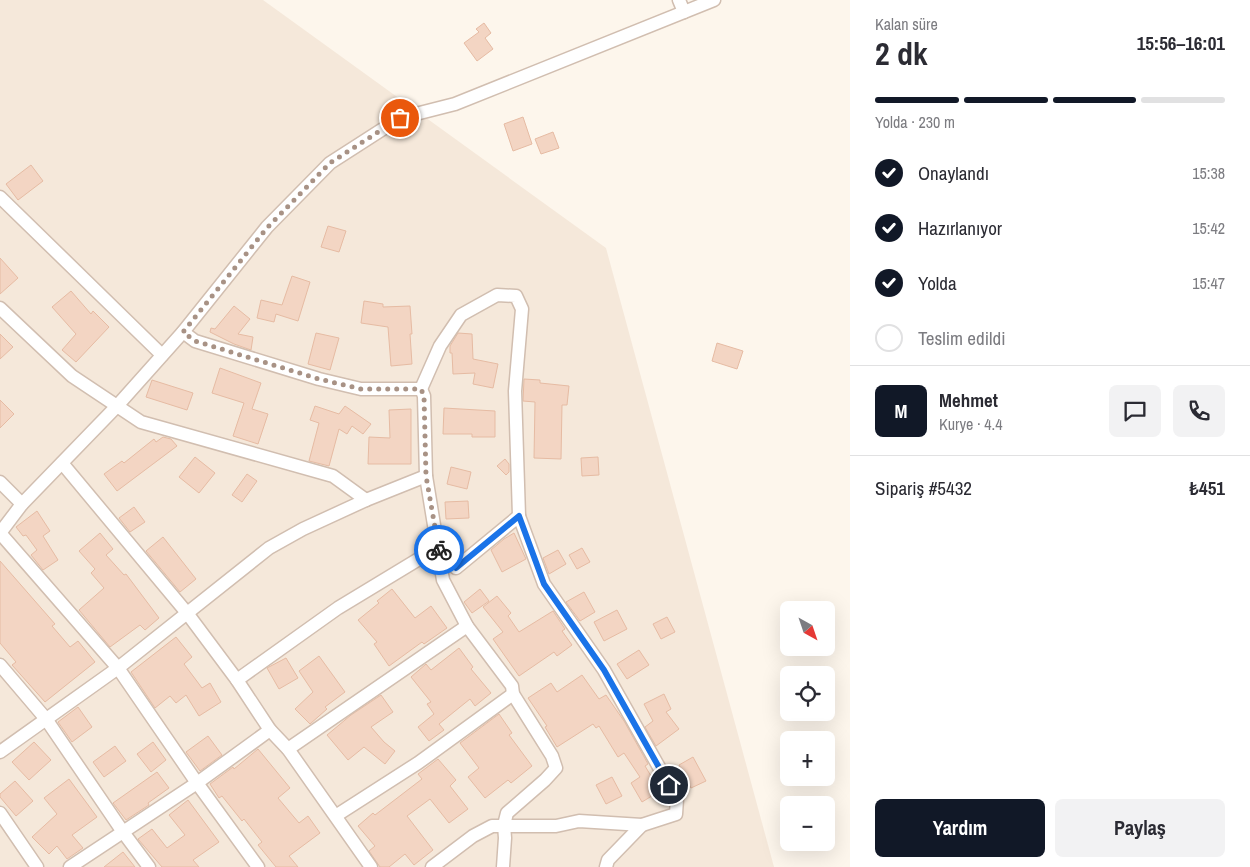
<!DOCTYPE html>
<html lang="tr">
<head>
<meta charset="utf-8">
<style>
  :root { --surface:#fff; --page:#f2f2f3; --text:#2b2b33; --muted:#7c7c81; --line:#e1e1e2; --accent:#111827 }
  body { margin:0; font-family:"Archivo Narrow",sans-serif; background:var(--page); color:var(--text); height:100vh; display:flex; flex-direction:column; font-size:19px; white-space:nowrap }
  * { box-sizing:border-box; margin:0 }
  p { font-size:16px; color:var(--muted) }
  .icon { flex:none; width:28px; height:28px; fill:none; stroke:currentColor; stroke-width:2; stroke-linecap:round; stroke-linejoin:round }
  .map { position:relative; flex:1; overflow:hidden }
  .details { display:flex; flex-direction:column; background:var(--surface); width:400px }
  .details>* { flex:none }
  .needle { width:32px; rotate:140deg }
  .tools { position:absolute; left:780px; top:601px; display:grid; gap:10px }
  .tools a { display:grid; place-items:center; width:55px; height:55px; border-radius:8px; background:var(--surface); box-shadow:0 5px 20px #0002; font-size:25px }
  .pin { position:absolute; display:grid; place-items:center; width:42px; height:42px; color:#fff; margin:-21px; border:2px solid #fff; border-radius:50%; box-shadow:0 1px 5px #0007 }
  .courier { position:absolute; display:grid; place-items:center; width:50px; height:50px; margin:-25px; border:4px solid #1a73e8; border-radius:50%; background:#fff; color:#222; box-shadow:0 1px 6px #0007 }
  .headline em { font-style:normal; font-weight:700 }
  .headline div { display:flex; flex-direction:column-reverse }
  .headline { display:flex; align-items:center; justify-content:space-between; height:85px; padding:0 25px }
  h1 { font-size:32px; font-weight:700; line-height:38px }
  .bar { display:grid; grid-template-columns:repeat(4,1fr); gap:8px 5px; align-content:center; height:60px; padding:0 25px }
  .bar i { height:6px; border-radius:4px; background:var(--line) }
  .bar .on { background:var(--accent) }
  .bar p { grid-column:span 4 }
  .line { display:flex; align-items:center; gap:12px; padding:0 25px; border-top:1px solid var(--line) }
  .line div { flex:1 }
  .round { display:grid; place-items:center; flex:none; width:52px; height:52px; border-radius:8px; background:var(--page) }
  ol { padding:0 25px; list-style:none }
  li { display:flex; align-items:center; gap:15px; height:55px }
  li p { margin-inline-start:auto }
  li .icon { padding:5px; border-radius:50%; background:var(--accent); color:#fff; stroke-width:4 }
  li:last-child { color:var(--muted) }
  li i { width:28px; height:28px; border:2px solid var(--line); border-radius:50% }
  .action { display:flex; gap:10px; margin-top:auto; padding:10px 25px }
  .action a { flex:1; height:58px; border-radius:8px; background:var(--accent); color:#fff; font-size:20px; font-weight:700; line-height:58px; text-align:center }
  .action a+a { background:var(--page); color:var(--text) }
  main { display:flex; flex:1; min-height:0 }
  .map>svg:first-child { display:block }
  .residential { fill:#f5e8da }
  .building { fill:#f3d5c3; stroke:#e6bba3 }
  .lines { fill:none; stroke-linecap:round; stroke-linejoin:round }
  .street-casing { stroke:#d1beb0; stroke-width:15 }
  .street { stroke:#fff; stroke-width:12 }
  .done { stroke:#a89285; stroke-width:5; stroke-dasharray:0 9 }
  .route { stroke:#1a73e8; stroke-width:6 }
</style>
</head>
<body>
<main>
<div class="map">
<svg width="850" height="867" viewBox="0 0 850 867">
  <rect width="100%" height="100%" fill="#fdf6ec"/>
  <path class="residential" d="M 0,0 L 263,0 L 606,248 L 774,867 L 0,867 Z"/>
  <g class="building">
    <path d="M 484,23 L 491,33 L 485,38 L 493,49 L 477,61 L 464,43 L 479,32 L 476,29 Z"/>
    <path d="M 523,117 L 532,144 L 513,151 L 504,124 Z"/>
    <path d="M 553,132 L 559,148 L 541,154 L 535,139 Z"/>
    <path d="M 31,165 L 43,181 L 18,200 L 6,184 Z"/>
    <path d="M 328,226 L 346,231 L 339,252 L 321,247 Z"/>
    <path d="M 0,258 L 18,278 L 0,294 Z"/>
    <path d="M 292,276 L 310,282 L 298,321 L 276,314 L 274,322 L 257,318 L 261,300 L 282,305 Z"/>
    <path d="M 71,291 L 91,314 L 93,311 L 109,327 L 76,362 L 62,350 L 76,334 L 52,307 Z"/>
    <path d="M 364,301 L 383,304 L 383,307 L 410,306 L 412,334 L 410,334 L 412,364 L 391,366 L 388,327 L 361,323 Z"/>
    <path d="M 234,306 L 250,319 L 238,334 L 253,337 L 251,350 L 234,344 L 210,332 L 211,328 L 215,329 Z"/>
    <path d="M 316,333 L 339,338 L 330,370 L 308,364 Z"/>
    <path d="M 458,333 L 472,334 L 473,359 L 498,364 L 493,388 L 473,384 L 475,373 L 453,374 L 452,353 L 450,353 L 450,346 Z"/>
    <path d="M 0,334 L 13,347 L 0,359 Z"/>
    <path d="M 717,343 L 743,351 L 737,369 L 712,361 Z"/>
    <path d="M 220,368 L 261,383 L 252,409 L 268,414 L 258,444 L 233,436 L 244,403 L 212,393 Z"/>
    <path d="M 524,379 L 540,380 L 540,383 L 569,386 L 567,405 L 562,405 L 561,459 L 534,458 L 535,402 L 523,401 Z"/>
    <path d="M 152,380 L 193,393 L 187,410 L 146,397 Z"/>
    <path d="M 0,400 L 14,414 L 0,428 Z"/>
    <path d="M 315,406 L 339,414 L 345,406 L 371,424 L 363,434 L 352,426 L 347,434 L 339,429 L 329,466 L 309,461 L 319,423 L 310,420 Z"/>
    <path d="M 444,408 L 495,411 L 495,437 L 472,437 L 472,434 L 443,434 Z"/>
    <path d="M 411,409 L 411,464 L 368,464 L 369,437 L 390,438 L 389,410 Z"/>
    <path d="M 163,437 L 171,439 L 177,446 L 117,491 L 104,474 L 122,461 L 124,463 L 154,439 L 156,442 Z"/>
    <path d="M 195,457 L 215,473 L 199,493 L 179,477 Z"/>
    <path d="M 598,457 L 599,475 L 582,476 L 581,458 Z"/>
    <path d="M 505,459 L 509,464 L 509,472 L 506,475 L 497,466 Z"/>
    <path d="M 451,467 L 471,472 L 467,489 L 447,484 Z"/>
    <path d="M 247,474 L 257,481 L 242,502 L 232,495 Z"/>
    <path d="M 468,501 L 469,518 L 446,519 L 445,502 Z"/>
    <path d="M 134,507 L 145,522 L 130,532 L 119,518 Z"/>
    <path d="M 37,511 L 50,531 L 43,536 L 58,560 L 43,570 L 31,555 L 37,550 L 26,535 L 23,536 L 16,527 Z"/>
    <path d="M 100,533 L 113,549 L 106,555 L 124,575 L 126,574 L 159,618 L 145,630 L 140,625 L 110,647 L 79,610 L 104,588 L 91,573 L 95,569 L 79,551 Z"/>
    <path d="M 514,533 L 526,559 L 502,572 L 491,550 L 504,539 Z"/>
    <path d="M 163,537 L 196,579 L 180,592 L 146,551 Z"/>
    <path d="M 582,548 L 590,562 L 577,569 L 569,555 Z"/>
    <path d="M 558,550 L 566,564 L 549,574 L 543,558 Z"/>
    <path d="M 0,561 L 55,624 L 52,626 L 70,647 L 78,641 L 95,662 L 45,702 L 12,665 L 16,662 L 0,643 Z"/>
    <path d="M 392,589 L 415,618 L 431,606 L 447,628 L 424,644 L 422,642 L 389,666 L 374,644 L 377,642 L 358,620 L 379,603 L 377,601 Z"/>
    <path d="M 480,589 L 489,601 L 472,613 L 464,602 Z"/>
    <path d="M 584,592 L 595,612 L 580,621 L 566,602 Z"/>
    <path d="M 497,596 L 511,613 L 508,616 L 519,632 L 553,611 L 565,629 L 562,631 L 572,645 L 557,656 L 554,652 L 519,676 L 493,639 L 503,632 L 483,607 Z"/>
    <path d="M 617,610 L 627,629 L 604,641 L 594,622 Z"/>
    <path d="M 667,617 L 675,632 L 661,639 L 653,624 Z"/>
    <path d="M 176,637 L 192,657 L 184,664 L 202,688 L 210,683 L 221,702 L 199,716 L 186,695 L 176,703 L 170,696 L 155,708 L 131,672 Z"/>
    <path d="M 459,648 L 473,667 L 471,669 L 491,693 L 475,706 L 470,699 L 439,724 L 444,730 L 429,741 L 418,727 L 434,714 L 427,704 L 431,702 L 411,677 L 426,664 L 431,670 Z"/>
    <path d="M 639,650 L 649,665 L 627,679 L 617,664 Z"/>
    <path d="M 319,656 L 345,692 L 325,707 L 327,709 L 310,724 L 295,709 L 313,692 L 299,671 Z"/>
    <path d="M 286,658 L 298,678 L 279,689 L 267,668 Z"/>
    <path d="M 582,675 L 599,699 L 606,695 L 624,721 L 648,764 L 645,766 L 660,791 L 642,802 L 631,783 L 640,777 L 624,753 L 618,757 L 599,726 L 596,728 L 593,724 L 557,747 L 545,727 L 547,726 L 528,698 L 551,683 L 557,692 Z"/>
    <path d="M 664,694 L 671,709 L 666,712 L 679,729 L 656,746 L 645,727 L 653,721 L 644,704 Z"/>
    <path d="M 381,695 L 393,712 L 371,727 L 384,742 L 395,751 L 385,764 L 364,747 L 348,760 L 327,735 L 351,715 Z"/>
    <path d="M 78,707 L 92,727 L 72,742 L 58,722 Z"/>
    <path d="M 499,714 L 512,733 L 509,735 L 532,766 L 511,783 L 508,780 L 485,798 L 468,777 L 479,768 L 460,743 Z"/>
    <path d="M 208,736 L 222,755 L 200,771 L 186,752 Z"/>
    <path d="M 34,742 L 51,760 L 29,780 L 12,762 Z"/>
    <path d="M 153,742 L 166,760 L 151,772 L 137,754 Z"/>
    <path d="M 115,746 L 126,761 L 104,777 L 93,762 Z"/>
    <path d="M 258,749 L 290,788 L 278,798 L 299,823 L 308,816 L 320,833 L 289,856 L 298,867 L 276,867 L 258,845 L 262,842 L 244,819 L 242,821 L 222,796 L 219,798 L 210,784 L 233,767 L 234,769 Z"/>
    <path d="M 693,757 L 706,781 L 691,788 L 679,765 Z"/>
    <path d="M 438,759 L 456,780 L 450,786 L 468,809 L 449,823 L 430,799 L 407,816 L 433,850 L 414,865 L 405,854 L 389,867 L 380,867 L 369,851 L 375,846 L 358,826 L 373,813 L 375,815 L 422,779 L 418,774 Z"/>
    <path d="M 157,772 L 169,788 L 148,803 L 149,805 L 126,820 L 113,803 Z"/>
    <path d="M 612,777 L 622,796 L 606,804 L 596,785 Z"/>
    <path d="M 69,779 L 97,817 L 72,835 L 83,848 L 67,859 L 57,846 L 49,854 L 32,837 L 57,814 L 44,798 Z"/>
    <path d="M 15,781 L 33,801 L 16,816 L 0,797 L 0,794 Z"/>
    <path d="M 188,800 L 219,842 L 193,860 L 199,867 L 162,867 L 138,839 L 152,829 L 167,848 L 185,835 L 169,815 Z"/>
    <path d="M 123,852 L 135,867 L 104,867 Z"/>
  </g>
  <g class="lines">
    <g class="street-casing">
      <g id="street">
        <path d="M 679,0 L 684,12"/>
        <path d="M 0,197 L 162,355"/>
        <path d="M 0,308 L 72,376 L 141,422 L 333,476 L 366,500"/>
        <path d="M 183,332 L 195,341 L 319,379 L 361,389 L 421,389 L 424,396 L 426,476 L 443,580 L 467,626 L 512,686 L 513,694 L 552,756 L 556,768 L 545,780 L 507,813 L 504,825 L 505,838 L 503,867"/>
        <path d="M 421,389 L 440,346 L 461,315 L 497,295 L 516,296 L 522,309 L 515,391 L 519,516"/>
        <path d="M 62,463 L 187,613 L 237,680 L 270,730 L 288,749 L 371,867"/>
        <path d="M 0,482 L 22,504"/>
        <path d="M 0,533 L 22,504 L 117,406 L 183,332 L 267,227 L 330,163 L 400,118 L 455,104 L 714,0"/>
        <path d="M 0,533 L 118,668 L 197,783 L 258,867"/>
        <path d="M 0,665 L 46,719 L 123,832 L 149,867"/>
        <path d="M 237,680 L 338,608 L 437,548 L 456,568 L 519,516 L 544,584 L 604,670 L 677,799 L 676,814 L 642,825 L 579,821 L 556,826 L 492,826 L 473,836 L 432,867"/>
        <path d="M 288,749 L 467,626"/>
        <path d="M 0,752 L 118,668 L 269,548 L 303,529 L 366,500 L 426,476"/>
        <path d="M 0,813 L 37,867"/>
        <path d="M 337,815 L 418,763 L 513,694"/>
        <path d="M 70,867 L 197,783 L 270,730"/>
        <path d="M 606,867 L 608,860 L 642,825"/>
      </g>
    </g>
    <use href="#street" class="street"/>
  </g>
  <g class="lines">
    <path class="done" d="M 400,118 L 330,163 L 267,228 L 183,332 L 195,341 L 319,379 L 361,389 L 421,389 L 424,396 L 426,476 L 439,550"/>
    <path class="route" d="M 439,550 L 456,568 L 519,516 L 544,584 L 604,670 L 669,785"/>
  </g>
</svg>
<div class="tools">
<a><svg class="needle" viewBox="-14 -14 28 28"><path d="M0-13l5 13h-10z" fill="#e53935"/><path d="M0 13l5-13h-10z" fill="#7c7c81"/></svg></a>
<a><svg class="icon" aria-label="locate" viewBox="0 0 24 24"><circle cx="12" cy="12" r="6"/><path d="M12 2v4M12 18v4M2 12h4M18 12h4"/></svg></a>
<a>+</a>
<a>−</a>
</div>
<div class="pin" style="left:400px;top:118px;background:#ea580c"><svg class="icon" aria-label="bag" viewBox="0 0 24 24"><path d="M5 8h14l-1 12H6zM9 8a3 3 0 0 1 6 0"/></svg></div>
<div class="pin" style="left:669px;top:785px;background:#1f2937"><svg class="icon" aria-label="home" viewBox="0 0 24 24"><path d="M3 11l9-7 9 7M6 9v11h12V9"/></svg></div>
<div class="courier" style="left:439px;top:550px"><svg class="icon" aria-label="bike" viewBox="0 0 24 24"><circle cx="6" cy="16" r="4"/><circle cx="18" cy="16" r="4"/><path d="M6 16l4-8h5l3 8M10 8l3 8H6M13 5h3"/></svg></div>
</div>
<section class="details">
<div class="headline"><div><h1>2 dk</h1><p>Kalan süre</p></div><em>15:56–16:01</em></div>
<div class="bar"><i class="on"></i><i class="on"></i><i class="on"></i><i></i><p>Yolda · 230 m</p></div>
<ol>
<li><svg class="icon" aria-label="check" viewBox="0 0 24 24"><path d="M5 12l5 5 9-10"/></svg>Onaylandı<p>15:38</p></li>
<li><svg class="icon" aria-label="check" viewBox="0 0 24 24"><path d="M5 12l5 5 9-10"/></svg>Hazırlanıyor<p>15:42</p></li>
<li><svg class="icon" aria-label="check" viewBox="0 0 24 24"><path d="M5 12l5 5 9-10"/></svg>Yolda<p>15:47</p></li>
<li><i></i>Teslim edildi</li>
</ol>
<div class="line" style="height:90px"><b class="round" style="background:var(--accent);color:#fff">M</b><div><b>Mehmet</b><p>Kurye · 4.4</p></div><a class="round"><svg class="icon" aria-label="chat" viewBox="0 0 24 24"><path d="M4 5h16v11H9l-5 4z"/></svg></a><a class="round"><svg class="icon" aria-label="phone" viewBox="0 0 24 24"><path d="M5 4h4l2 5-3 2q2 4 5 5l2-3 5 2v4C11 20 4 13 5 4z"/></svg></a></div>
<div class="line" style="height:65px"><div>Sipariş #5432</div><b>₺451</b></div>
<div class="action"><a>Yardım</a><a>Paylaş</a></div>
</section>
</main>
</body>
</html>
